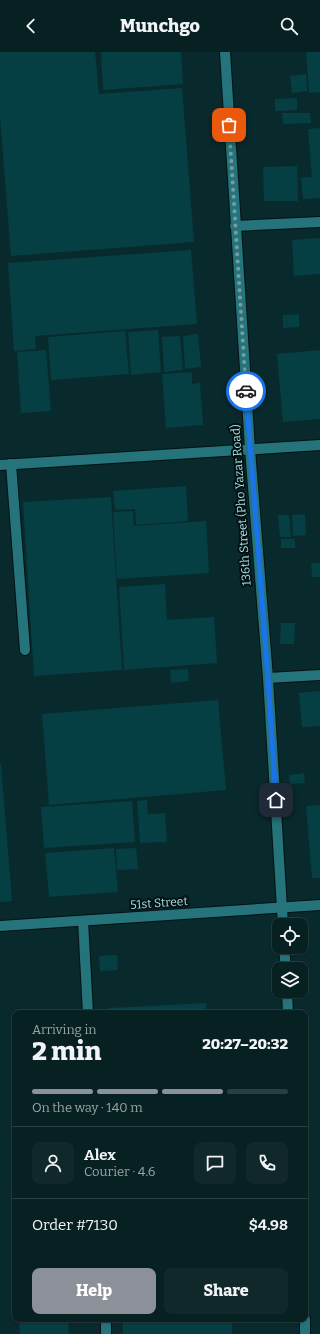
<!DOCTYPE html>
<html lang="en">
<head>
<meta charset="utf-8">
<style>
  :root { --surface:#072022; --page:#10282a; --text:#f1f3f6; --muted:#98a3a5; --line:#283e40; --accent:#8c9099 }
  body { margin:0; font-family:Bitter,serif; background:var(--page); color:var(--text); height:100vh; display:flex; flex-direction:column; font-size:15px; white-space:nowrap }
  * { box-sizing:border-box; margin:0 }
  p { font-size:13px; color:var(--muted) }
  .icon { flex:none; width:22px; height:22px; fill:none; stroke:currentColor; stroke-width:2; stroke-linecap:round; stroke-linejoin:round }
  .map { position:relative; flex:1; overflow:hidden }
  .drawer { position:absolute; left:12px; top:958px; width:296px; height:312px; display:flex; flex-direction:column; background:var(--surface); border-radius:8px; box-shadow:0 1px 3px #0004,0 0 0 1px var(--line) }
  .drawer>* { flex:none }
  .tools { position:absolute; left:272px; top:866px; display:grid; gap:8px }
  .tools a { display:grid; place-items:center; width:36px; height:36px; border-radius:8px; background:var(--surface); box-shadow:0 1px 3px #0004,0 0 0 1px var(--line); font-size:20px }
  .pin { position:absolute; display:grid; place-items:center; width:34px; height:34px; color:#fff; margin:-17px; border-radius:8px; box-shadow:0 2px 6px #0006 }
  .courier { position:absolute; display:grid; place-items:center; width:40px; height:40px; margin:-20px; border:3px solid #1a73e8; border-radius:50%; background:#fff; color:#222; box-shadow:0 1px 5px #0007 }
  .headline em { font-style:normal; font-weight:800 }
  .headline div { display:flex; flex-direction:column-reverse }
  .headline { display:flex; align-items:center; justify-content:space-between; height:68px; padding:0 20px }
  h1 { font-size:26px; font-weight:800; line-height:30px }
  .bar { display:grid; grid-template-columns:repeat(4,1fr); gap:6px 4px; align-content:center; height:48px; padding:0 20px }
  .bar i { height:5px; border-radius:3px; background:var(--line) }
  .bar .selected { background:var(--accent) }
  .bar p { grid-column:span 4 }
  .line { display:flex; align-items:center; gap:10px; padding:0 20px; border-top:1px solid var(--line) }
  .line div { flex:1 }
  .round { display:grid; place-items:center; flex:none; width:42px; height:42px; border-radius:8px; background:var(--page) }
  .action { display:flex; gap:8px; margin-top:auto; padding:8px 20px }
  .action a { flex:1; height:46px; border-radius:8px; background:var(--accent); color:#fff; font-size:16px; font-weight:800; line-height:46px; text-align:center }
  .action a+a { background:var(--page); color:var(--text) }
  header { display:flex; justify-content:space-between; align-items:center; height:52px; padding:0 20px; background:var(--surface); font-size:18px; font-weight:800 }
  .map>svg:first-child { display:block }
  .building { fill:#053e43 }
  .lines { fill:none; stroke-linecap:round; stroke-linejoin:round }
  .service-casing { stroke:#051112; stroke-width:12 }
  .minor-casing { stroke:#051112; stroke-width:12 }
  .tertiary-casing { stroke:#051112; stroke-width:12 }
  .service { stroke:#25747b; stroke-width:10 }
  .minor { stroke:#25747b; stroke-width:10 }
  .tertiary { stroke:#25747b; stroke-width:10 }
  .done { stroke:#769ea2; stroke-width:4; stroke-dasharray:0 7.2 }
  .route { stroke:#1a73e8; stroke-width:5 }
  .labels { text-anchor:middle; stroke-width:4; stroke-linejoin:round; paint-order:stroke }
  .street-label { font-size:12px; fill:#b0dde1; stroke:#001214 }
</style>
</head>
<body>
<header><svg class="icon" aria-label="back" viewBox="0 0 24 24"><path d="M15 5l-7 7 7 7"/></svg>Munchgo<svg class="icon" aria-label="search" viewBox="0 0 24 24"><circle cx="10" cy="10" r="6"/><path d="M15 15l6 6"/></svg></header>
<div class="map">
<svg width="320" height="1282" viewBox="0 0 320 1282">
  <rect width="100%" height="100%" fill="#092a2d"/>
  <g class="building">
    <path d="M 0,0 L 95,0 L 99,42 L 182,36 L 194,190 L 11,204 L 0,65 Z"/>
    <path d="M 101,0 L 181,0 L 183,32 L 103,38 Z"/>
    <path d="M 306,0 L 320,0 L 320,40 L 309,41 Z"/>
    <path d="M 306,22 L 307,39 L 292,41 L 290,24 Z"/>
    <path d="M 297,46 L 297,58 L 275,59 L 275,47 Z"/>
    <path d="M 282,61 L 310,61 L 311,71 L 283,72 Z"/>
    <path d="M 320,76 L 320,146 L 303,147 L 301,126 L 312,125 L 308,77 Z"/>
    <path d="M 297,114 L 298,149 L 264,149 L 263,115 Z"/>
    <path d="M 320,186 L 320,222 L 294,224 L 292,188 Z"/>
    <path d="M 191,198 L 197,272 L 35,284 L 36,297 L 14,299 L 8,211 Z"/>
    <path d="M 299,262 L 299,275 L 283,276 L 283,263 Z"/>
    <path d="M 158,278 L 161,320 L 131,323 L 128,280 Z"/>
    <path d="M 125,279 L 129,322 L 51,328 L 48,285 Z"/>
    <path d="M 198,282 L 201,315 L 185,317 L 183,284 Z"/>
    <path d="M 180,284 L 183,318 L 164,320 L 162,285 Z"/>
    <path d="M 46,298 L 51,359 L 21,361 L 17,300 Z"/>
    <path d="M 320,298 L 320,367 L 283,370 L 277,302 Z"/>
    <path d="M 192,320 L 192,332 L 200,331 L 203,373 L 166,376 L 162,322 Z"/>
    <path d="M 186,434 L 188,469 L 136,473 L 135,457 L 115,458 L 113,439 Z"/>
    <path d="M 111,445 L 122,618 L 34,624 L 23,450 Z"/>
    <path d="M 133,459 L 134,474 L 206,469 L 209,521 L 117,527 L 113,460 Z"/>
    <path d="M 305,462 L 306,483 L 293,484 L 292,463 Z"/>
    <path d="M 278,463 L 289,463 L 291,485 L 280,485 Z"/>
    <rect x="281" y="487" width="14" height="9"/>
    <path d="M 311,511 L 320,511 L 320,525 L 312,525 Z"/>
    <path d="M 165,532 L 167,568 L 214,565 L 217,611 L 124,618 L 119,535 Z"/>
    <path d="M 281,571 L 295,571 L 294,592 L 280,592 Z"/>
    <path d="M 188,617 L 189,629 L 171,631 L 170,618 Z"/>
    <path d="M 320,639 L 320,674 L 302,675 L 299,641 Z"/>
    <path d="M 218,648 L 226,738 L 49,753 L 42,662 Z"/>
    <path d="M 0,712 L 1,712 L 12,849 L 0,850 Z"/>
    <path d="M 304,721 L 305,731 L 290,732 L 289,723 Z"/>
    <path d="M 147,748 L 148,762 L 165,761 L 167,790 L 140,791 L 137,749 Z"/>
    <path d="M 132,749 L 135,790 L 44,796 L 41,755 Z"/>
    <path d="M 320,753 L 320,826 L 312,826 L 306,754 Z"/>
    <path d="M 114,796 L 118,840 L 49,845 L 45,801 Z"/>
    <path d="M 136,796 L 138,817 L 117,818 L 116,797 Z"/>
    <path d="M 117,903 L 118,918 L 100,919 L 99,904 Z"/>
    <path d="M 206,951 L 207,961 L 109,961 L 109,956 Z"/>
    <path d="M 19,1267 L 68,1267 L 69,1282 L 20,1282 Z"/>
    <rect x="123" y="1267" width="109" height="15"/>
  </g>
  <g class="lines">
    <g class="service-casing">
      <g id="service">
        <path d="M 11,412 L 25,598"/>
        <path d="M 83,869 L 88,961"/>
        <path d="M 106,1267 L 106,1282"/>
      </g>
    </g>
    <g class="minor-casing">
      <g id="minor">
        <path d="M 225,0 L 250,397 L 268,626 L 283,873"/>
        <path d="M 235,174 L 320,170"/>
        <path d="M 0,413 L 320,393"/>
        <path d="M 268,626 L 320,623"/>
        <path d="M 284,895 L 286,917"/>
        <path d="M 287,939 L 288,961"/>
        <path d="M 305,1267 L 305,1282"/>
      </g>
    </g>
    <g class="tertiary-casing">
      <path id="tertiary" d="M 0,874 L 320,853"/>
    </g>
    <use href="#service" class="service"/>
    <use href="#minor" class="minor"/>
    <use href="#tertiary" class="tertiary"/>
  </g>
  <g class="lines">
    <path class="done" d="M 229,73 L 246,339"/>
    <path class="route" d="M 246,339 L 268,626 L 276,748"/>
  </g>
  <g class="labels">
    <g class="street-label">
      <text transform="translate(241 453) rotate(-94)" y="4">136th Street (Pho Yazar Road)</text>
      <text transform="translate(159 851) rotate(-4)" y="4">51st Street</text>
    </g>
  </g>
</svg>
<div class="tools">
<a><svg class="icon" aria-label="locate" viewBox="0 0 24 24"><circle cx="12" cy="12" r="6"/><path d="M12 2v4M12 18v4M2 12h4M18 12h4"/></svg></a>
<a><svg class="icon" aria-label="layers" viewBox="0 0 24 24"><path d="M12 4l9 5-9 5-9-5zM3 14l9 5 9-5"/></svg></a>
</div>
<div class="pin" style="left:229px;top:73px;background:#ea580c"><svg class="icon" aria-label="bag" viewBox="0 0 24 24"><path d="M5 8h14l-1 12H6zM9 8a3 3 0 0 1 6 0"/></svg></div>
<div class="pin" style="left:276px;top:748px;background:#1f2937"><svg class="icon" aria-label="home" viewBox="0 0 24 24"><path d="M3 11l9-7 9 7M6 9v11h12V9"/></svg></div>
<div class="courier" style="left:246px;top:339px"><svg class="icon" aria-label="car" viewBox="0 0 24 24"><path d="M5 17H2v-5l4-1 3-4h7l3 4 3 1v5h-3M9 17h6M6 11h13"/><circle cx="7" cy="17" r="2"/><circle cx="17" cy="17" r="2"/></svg></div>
<section class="drawer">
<div class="headline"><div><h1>2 min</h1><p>Arriving in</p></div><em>20:27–20:32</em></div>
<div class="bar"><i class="selected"></i><i class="selected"></i><i class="selected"></i><i></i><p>On the way · 140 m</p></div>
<div class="line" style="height:72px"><a class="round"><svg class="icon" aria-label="person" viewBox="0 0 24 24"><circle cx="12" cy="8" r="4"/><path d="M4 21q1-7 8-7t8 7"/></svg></a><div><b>Alex</b><p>Courier · 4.6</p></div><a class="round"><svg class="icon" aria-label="chat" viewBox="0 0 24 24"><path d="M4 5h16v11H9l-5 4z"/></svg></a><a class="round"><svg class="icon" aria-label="phone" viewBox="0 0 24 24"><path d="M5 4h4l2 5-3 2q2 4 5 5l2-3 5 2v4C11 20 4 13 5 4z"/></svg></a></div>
<div class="line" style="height:52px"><div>Order #7130</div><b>$4.98</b></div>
<div class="action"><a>Help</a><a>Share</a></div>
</section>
</div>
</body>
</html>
